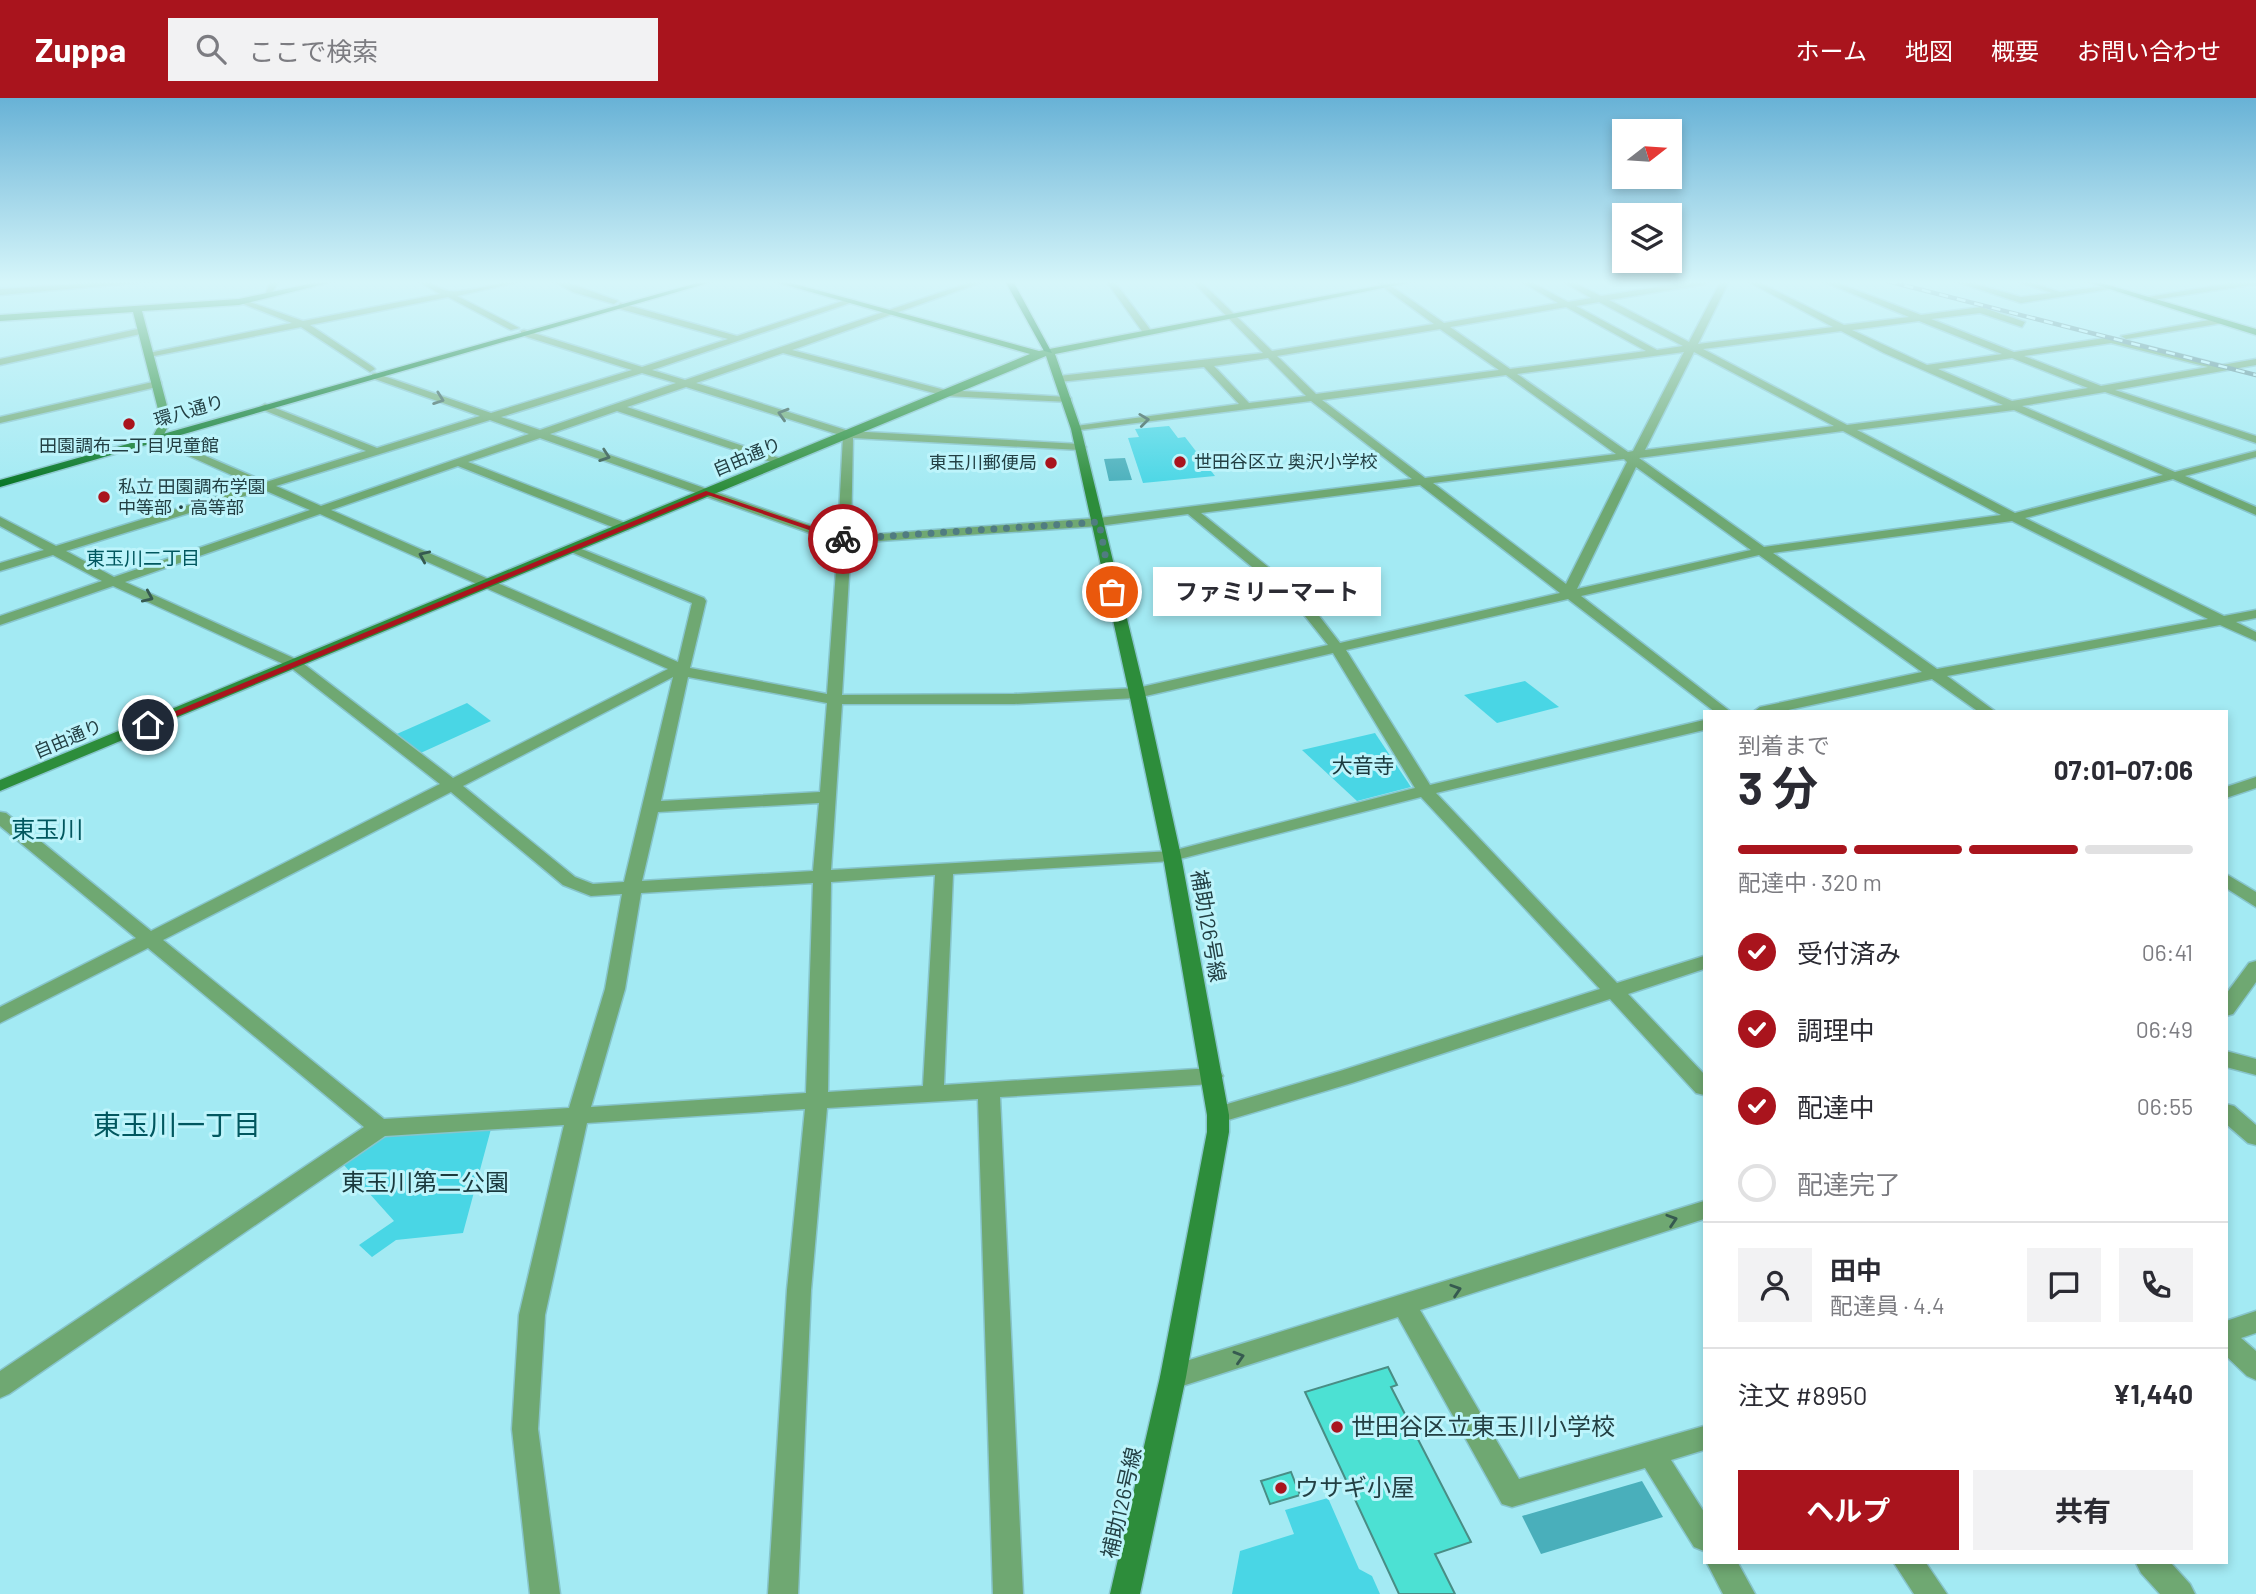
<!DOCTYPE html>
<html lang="ja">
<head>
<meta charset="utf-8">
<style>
  :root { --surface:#fff; --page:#f2f2f3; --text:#2b2b33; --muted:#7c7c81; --line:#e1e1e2; --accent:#a9141d }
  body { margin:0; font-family:Barlow,"Noto Sans JP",sans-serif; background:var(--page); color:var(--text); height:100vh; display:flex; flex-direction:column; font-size:26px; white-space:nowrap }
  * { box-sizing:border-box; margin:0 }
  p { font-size:23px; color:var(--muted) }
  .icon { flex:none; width:38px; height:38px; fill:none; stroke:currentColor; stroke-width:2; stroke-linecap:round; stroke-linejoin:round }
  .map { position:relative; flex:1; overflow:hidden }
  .side { position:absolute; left:1703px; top:612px; width:525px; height:854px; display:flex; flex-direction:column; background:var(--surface); border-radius:0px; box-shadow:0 4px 10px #0003 }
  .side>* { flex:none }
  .needle { width:46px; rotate:73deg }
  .controls { position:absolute; left:1612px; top:21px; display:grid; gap:14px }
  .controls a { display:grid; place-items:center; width:70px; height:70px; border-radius:0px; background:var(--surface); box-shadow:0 4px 10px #0003; font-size:35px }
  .pin { position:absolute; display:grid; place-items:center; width:60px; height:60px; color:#fff; margin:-30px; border:4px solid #fff; border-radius:50%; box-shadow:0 2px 7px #0007 }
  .courier { position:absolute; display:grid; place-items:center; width:70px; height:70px; margin:-35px; border:5px solid #a9141d; border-radius:50%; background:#fff; color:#222; box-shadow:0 2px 9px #0007 }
  .bubble { position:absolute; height:49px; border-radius:0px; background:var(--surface); box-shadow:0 4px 10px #0003; font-size:23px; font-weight:700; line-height:49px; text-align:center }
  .headline em { font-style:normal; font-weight:700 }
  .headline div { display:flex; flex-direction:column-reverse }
  .headline { display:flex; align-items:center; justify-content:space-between; height:119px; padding:0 35px }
  h1 { font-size:46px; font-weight:700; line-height:52px }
  .bar { display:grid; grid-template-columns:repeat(4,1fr); gap:10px 7px; align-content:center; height:84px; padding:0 35px }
  .bar i { height:9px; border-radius:5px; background:var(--line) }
  .bar .on { background:var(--accent) }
  .bar p { grid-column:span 4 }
  .line { display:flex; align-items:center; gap:18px; padding:0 35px; border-top:2px solid var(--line) }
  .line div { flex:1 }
  .round { display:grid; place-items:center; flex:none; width:74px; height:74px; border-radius:0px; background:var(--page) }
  ol { padding:0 35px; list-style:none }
  li { display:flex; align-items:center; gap:21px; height:77px }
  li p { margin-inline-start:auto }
  li .icon { padding:7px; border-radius:50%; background:var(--accent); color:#fff; stroke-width:4 }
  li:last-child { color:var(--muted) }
  li i { width:38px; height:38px; border:4px solid var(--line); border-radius:50% }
  .primary-button { display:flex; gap:14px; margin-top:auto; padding:14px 35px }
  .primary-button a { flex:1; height:80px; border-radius:0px; background:var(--accent); color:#fff; font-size:28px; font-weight:700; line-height:80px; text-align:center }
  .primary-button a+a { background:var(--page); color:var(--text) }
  header { display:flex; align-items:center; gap:42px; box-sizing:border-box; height:98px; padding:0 35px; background:var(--accent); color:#fff }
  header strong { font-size:33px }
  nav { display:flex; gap:38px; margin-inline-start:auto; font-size:24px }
  .search { width:490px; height:63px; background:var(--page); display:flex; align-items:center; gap:18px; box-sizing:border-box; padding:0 24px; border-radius:0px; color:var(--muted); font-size:26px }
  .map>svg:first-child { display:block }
  .green { fill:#49d6e5 }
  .water { fill:#49afbb }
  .building { fill:#4ce1d3; stroke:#498d85; stroke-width:2 }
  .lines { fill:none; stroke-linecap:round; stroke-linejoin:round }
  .street-casing { stroke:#87c5cc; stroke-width:3 }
  .secondary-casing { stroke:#87c5cc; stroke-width:3 }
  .primary-casing { stroke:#87c5cc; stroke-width:3 }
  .street { fill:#6fa872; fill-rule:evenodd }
  .secondary { fill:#2d8d3b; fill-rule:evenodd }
  .primary { fill:#057422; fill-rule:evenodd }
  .rail-casing { stroke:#58868c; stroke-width:4.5 }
  .rail { stroke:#bdf4fb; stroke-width:2.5; stroke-dasharray:9; stroke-linecap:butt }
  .oneway { stroke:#365a50 }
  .route { fill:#a9141d }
  .done { stroke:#507c81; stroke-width:7; stroke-dasharray:0 12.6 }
  .poi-dot { fill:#a9141d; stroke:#bdf4fb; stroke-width:2.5 }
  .labels { text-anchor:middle; stroke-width:6; stroke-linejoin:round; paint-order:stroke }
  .far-street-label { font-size:18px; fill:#234044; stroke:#bdf4fb }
  .far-poi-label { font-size:18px; fill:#234044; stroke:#bdf4fb; text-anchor:start }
  .far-neighbourhood-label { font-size:19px; fill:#01575f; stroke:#bdf4fb }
  .park-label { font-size:21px; fill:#1a393d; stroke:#bdf4fb }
  .street-label { font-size:21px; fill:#234044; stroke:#bdf4fb }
  .quarter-label { font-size:24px; fill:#01575f; stroke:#bdf4fb }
  .near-park-label { font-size:24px; fill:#1a393d; stroke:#bdf4fb }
  .near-poi-label { font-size:24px; fill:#234044; stroke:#bdf4fb; text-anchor:start }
  .near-neighbourhood-label { font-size:28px; fill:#01575f; stroke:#bdf4fb }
</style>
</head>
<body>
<header>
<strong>Zuppa</strong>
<div class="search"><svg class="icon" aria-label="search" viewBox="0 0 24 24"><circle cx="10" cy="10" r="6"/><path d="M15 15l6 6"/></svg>ここで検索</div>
<nav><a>ホーム</a><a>地図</a><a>概要</a><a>お問い合わせ</a></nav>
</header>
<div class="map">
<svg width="2256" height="1496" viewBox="0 0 2256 1496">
  <rect width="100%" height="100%" fill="#a3eaf3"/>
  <g class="green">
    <path d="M 1169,328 L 1178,340 L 1185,339 L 1215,378 L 1143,385 L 1128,340 L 1139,339 L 1135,331 Z"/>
    <path d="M 1525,583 L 1559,609 L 1497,625 L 1464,597 Z"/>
    <path d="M 467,605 L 491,623 L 414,658 L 390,639 Z"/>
    <path d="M 1375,635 L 1411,689 L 1357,703 L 1302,652 Z"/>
    <path d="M 491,1031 L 463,1135 L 396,1142 L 372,1159 L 359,1147 L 394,1123 L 343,1066 L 386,1037 Z"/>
    <path d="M 1328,1400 L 1359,1471 L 1372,1478 L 1380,1496 L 1232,1496 L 1240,1453 L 1294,1436 L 1285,1412 Z"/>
  </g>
  <g class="water">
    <path d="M 1125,360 L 1132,382 L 1109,383 L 1104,361 Z"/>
    <path d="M 1642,1383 L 1663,1419 L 1541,1456 L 1522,1418 Z"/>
  </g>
  <g class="building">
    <path d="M 1388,1269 L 1397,1287 L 1391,1289 L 1471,1444 L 1435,1456 L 1455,1496 L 1399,1496 L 1305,1294 Z"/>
    <path d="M 1291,1374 L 1300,1397 L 1270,1406 L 1261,1383 Z"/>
  </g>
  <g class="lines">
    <g class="street-casing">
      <g id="street">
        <path d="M 125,183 L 157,183 L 0,197 L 0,191 Z"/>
        <path d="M 271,183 L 279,183 L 270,199 L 264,199 Z"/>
        <path d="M 418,183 C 431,182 437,191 449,193 C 464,196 502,183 522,183 L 457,198 L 519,230 L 511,232 L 448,199 L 310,227 L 373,269 L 375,271 L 370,274 L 301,229 L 149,259 L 144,256 L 292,225 L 241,205 L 241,201 L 303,223 L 440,196 Z"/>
        <path d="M 553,183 L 563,183 L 618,203 L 614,206 L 573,194 Z"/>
        <path d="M 974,183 L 985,183 L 792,252 L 945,292 L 1067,299 L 1071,300 L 1071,304 L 945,298 L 783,255 L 696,285 L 849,333 L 1080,346 L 1086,349 L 1080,352 L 853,340 L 851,438 L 1099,420 L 1412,381 L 1311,303 L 1072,333 L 1072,329 L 1076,328 L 1239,306 L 1204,269 L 1059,284 L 1054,281 L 1059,278 L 1263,255 L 1192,183 L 1200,183 L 1272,253 L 1434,226 L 1375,183 L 1384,183 L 1444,225 L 1558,205 L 1520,183 L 1529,183 L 1568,204 L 1591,200 L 1562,183 L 1571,183 L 1601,198 L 1694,183 L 1710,183 L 1706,186 L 1609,202 L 1689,244 L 1721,183 L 1729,183 L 1698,246 L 1833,229 L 1747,183 L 1756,183 L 1844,227 L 1909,219 L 1822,183 L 1832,183 L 1921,217 L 1981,209 L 2025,224 L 2022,229 L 1980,215 L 1931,221 L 2014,254 L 2111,239 L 2222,267 L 2256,261 L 2256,267 L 2115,292 L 2256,338 L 2256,345 L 2105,294 L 2022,308 L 2175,374 L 2256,353 L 2256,359 L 2185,378 L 2256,409 L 2256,417 L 2173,381 L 2025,420 L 2224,518 L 2256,512 L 2256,520 L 2236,524 L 2256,534 L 2256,543 L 2220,527 L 1947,578 L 1996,614 L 1979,614 L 1932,581 L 1779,614 L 1753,614 L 1760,609 L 1922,574 L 1759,457 L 1581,498 L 1731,614 L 1715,614 L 1568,501 L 1346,552 L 1430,687 L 1704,622 L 1704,632 L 1436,695 L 1617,885 L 1704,858 L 1704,871 L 1628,896 L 1704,976 L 1704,997 L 1696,995 L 1610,901 L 1352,985 L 1218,1025 L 1210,1023 L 1207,1017 L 1210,1011 L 1340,973 L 1600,891 L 1421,699 L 1172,763 L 953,776 L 944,987 L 1212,970 L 1220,973 L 1223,978 L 1220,983 L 1212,986 L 1000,999 L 1023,1496 L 993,1496 L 978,1001 L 827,1010 L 811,1192 L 798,1496 L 768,1496 L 787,1192 L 805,1011 L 587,1025 L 545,1217 L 538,1331 L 560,1496 L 530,1496 L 512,1331 L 519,1217 L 564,1027 L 385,1038 L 9,1296 L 0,1300 L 0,1273 L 364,1029 L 148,850 L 0,925 L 0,909 L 136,840 L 0,728 L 0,714 L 6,715 L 151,833 L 440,686 L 290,569 L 113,488 L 0,527 L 0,518 L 102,483 L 53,457 L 0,473 L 0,465 L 44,452 L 0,428 L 0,419 L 56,448 L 254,387 L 153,342 L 152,340 L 157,337 L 266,384 L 366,353 L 261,311 L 260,309 L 265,306 L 377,350 L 480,318 L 372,280 L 372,276 L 375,275 L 491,315 L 632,272 L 521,237 L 521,233 L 524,232 L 642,269 L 728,241 L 617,210 L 620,205 L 737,238 L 849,201 L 856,203 L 652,272 L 685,282 ZM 1599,204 L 1683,248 L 1657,252 L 1576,208 ZM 1566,209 L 1646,253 L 1510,271 L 1450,229 ZM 1919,223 L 2002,256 L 1927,267 L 1852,232 ZM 1440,231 L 1499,272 L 1316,296 L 1277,258 ZM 1841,233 L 1884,255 L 2003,307 L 1847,327 L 1703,251 ZM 2111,245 L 2208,269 L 2101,288 L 2024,258 ZM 1684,254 L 1633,353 L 1628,354 L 1517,276 ZM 1694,254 L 1834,328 L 1645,352 ZM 1268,260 L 1306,298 L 1249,305 L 1214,268 ZM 2012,260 L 2088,290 L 2012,303 L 1938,271 ZM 642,275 L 676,285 L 540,332 L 501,319 ZM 1506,277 L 1616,356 L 1425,380 L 1322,302 ZM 686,289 L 843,338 L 838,437 L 550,336 L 617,313 L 777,366 L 785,366 L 785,362 L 627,309 ZM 2014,312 L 2163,377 L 2015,415 L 1857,332 ZM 490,322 L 529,336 L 321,408 L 276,388 ZM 1843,333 L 2001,417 L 1764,449 L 1639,360 ZM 540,340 L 838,445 L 827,596 L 690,570 L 706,503 L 704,500 L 574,448 L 564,451 L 692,505 L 678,564 L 331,412 L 458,368 L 620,432 L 628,432 L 628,426 L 468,364 ZM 1624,361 L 1627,364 L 1566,486 L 1433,385 ZM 1636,369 L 1751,452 L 1577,491 ZM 1420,387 L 1560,495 L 1340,545 L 1303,497 L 1201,415 ZM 264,392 L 310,412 L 114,479 L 66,453 ZM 320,416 L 668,571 L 453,680 L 300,563 L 125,484 ZM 1188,416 L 1293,503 L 1328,547 L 1137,590 L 1014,596 L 842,597 L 851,445 L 1099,428 ZM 2012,423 L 2208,521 L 1937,571 L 1773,455 ZM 1333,555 L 1415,690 L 1172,753 L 831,772 L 842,606 L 1014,606 L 1137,600 ZM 673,579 L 624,784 L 593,786 L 575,779 L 463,688 ZM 688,579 L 827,605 L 820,694 L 661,703 ZM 451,694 L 563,787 L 591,798 L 622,796 L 605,891 L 569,1010 L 384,1021 L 163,842 ZM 819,705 L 813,773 L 642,783 L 658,714 ZM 935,777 L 923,988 L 828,994 L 831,784 ZM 813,785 L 806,995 L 591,1009 L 625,891 L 641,795 Z"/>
        <path d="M 1106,183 L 1114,183 L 1152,234 L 1150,236 L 1144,236 Z"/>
        <path d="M 1954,183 L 1965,183 L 2021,199 L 2052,195 L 2016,183 L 2027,183 L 2060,194 L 2112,187 L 2116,190 L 2021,205 Z"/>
        <path d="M 2243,183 L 2256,183 L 2256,186 L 2146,203 L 2142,200 Z"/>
        <path d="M 2220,220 L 2223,225 L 2126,241 L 2121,238 Z"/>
        <path d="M 142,230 L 147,233 L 145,235 L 0,267 L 0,261 Z"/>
        <path d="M 157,283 L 161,284 L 161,288 L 0,325 L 0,319 Z"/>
        <path d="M 2256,679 L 2256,690 L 2226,700 L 2226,689 Z"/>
        <path d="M 2226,776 L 2256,794 L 2256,809 L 2226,790 Z"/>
        <path d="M 2256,863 L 2256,884 L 2233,916 L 2226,918 L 2226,896 L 2249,865 Z"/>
        <path d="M 2226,953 L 2256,961 L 2256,977 L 2226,969 Z"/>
        <path d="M 2226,1006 L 2234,1008 L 2256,1027 L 2256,1047 L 2248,1045 L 2226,1026 Z"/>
        <path d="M 1704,1103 L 1704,1121 L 1420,1212 L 1519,1381 L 1704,1328 L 1704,1352 L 1671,1362 L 1704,1414 L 1704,1453 L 1694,1449 L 1645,1370 L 1512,1409 L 1502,1406 L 1398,1219 L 1173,1291 L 1164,1287 L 1160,1279 L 1164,1271 L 1173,1267 Z"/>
        <path d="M 2256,1213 L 2256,1235 L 2241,1240 L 2256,1253 L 2256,1282 L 2247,1278 L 2226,1258 L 2226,1223 Z"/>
        <path d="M 1707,1465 L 1738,1465 L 1755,1496 L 1723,1496 Z"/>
        <path d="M 1894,1465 L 1926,1465 L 1947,1496 L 1914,1496 Z"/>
        <path d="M 2136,1465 L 2171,1465 L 2190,1486 L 2195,1496 L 2160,1496 L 2141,1475 Z"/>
      </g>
    </g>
    <g class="secondary-casing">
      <g id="secondary">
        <path d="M 323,183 L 336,183 L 239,207 L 142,213 L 171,323 L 161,342 L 157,343 L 152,340 L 161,323 L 133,214 L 0,223 L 0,217 L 239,201 Z"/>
        <path d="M 772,183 L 784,183 L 1039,253 L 1403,183 L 1417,183 L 1055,256 L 1081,331 L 1145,595 L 1181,758 L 1229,1017 L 1229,1034 L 1186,1279 L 1140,1496 L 1110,1496 L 1160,1279 L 1207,1034 L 1207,1017 L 1163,758 L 1129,595 L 1071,331 L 1046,258 L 0,693 L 0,682 L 1030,256 Z"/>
        <path d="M 2084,183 L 2095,183 L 2256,231 L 2256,237 Z"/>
      </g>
    </g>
    <g class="primary-casing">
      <g id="primary">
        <path d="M 704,183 L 715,183 L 0,389 L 0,382 Z"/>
        <path d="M 1005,183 L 1013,183 L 1052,255 L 1044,253 Z"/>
      </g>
    </g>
    <use href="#street" class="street"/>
    <use href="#secondary" class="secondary"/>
    <use href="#primary" class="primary"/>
    <g class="rail-casing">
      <path id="rail" d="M 1887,183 L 2256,277"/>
    </g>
    <use href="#rail" class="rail"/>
  </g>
  <defs><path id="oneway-chevron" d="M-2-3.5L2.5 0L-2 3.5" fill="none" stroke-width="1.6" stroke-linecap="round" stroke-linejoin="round" transform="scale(1.75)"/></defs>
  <g class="oneway">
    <use href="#oneway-chevron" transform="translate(439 301) rotate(20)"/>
    <use href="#oneway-chevron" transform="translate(783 316) rotate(-163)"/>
    <use href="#oneway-chevron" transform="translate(1144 322) rotate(-7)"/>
    <use href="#oneway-chevron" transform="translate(605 358) rotate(19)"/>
    <use href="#oneway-chevron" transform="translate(424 458) rotate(-156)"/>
    <use href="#oneway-chevron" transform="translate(148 499) rotate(24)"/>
    <use href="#oneway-chevron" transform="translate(1672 1122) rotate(-18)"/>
    <use href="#oneway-chevron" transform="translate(1456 1192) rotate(-18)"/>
    <use href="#oneway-chevron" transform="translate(1239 1259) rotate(-17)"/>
  </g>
  <linearGradient id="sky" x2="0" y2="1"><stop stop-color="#68b2d6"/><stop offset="0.47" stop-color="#d6f6fa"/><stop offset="1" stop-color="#d6f6fa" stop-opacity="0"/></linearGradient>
  <rect width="2256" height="392" fill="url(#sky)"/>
  <path class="route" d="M 706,393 L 848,441 L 841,443 L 708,397 L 151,629 L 142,627 Z"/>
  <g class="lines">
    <path class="done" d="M 843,441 L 1099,424 L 1112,494"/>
  </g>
  <g class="poi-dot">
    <circle cx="129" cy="326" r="7"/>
    <circle cx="1180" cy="364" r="7"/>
    <circle cx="1051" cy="365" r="7"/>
    <circle cx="104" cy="399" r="7"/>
    <circle cx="1337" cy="1329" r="7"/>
    <circle cx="1281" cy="1390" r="7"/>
  </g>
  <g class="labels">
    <g class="far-street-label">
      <text transform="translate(189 313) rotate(-16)" y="6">環八通り</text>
      <text transform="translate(747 359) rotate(-23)" y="6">自由通り</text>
      <text transform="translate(68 641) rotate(-23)" y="6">自由通り</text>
    </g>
    <g class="far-poi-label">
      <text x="129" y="354" text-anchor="middle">田園調布二丁目児童館</text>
      <text x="1194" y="370">世田谷区立 奥沢小学校</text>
      <text x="1037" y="371" text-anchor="end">東玉川郵便局</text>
      <text x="118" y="395">私立 田園調布学園<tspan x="118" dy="21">中等部・高等部</tspan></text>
    </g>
    <g class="far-neighbourhood-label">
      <text x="143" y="467">東玉川二丁目</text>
    </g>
    <g class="park-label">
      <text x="1363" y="675">大音寺</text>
    </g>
    <g class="street-label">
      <text transform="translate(1208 828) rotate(80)" y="7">補助126号線</text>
      <text transform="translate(1122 1405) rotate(-77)" y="7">補助126号線</text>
    </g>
    <g class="quarter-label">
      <text x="47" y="740">東玉川</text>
    </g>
    <g class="near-park-label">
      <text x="425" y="1093">東玉川第二公園</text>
    </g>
    <g class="near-poi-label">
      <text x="1351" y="1337">世田谷区立東玉川小学校</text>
      <text x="1295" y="1398">ウサギ小屋</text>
    </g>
    <g class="near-neighbourhood-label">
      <text x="177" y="1037">東玉川一丁目</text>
    </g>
  </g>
</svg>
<div class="controls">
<a><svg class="needle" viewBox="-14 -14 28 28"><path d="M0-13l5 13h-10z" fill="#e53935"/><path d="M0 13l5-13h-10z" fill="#7c7c81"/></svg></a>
<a><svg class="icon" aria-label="layers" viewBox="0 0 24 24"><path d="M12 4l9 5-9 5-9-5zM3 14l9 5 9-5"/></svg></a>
</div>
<div class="pin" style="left:1112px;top:494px;background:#ea580c"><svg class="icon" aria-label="bag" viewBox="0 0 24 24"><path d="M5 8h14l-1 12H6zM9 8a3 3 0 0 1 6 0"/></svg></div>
<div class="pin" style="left:148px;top:627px;background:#1f2937"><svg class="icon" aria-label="home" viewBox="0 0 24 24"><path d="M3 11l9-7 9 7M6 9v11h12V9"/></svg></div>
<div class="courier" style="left:843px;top:441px"><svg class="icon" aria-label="bike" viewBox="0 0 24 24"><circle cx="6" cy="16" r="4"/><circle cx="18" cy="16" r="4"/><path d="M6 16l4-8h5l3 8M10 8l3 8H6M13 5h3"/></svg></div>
<div class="bubble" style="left:1153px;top:469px;width:228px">ファミリーマート</div>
<section class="side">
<div class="headline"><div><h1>3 分</h1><p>到着まで</p></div><em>07:01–07:06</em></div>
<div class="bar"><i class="on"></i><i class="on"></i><i class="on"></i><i></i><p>配達中 · 320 m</p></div>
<ol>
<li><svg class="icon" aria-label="check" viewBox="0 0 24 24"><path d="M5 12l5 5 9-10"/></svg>受付済み<p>06:41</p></li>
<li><svg class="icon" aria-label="check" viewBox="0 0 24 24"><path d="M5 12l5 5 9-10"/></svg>調理中<p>06:49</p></li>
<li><svg class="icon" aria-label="check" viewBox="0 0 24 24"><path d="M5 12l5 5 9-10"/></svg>配達中<p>06:55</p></li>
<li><i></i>配達完了</li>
</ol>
<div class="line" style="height:126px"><a class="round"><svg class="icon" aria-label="person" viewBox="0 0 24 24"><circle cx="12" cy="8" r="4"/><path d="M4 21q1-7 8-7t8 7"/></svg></a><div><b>田中</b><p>配達員 · 4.4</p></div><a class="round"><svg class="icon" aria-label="chat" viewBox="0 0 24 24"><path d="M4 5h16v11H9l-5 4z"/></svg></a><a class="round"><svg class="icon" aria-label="phone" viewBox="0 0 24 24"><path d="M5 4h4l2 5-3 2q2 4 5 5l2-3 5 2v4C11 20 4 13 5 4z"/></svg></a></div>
<div class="line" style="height:91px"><div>注文 #8950</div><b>¥1,440</b></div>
<div class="primary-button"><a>ヘルプ</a><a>共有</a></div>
</section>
</div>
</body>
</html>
